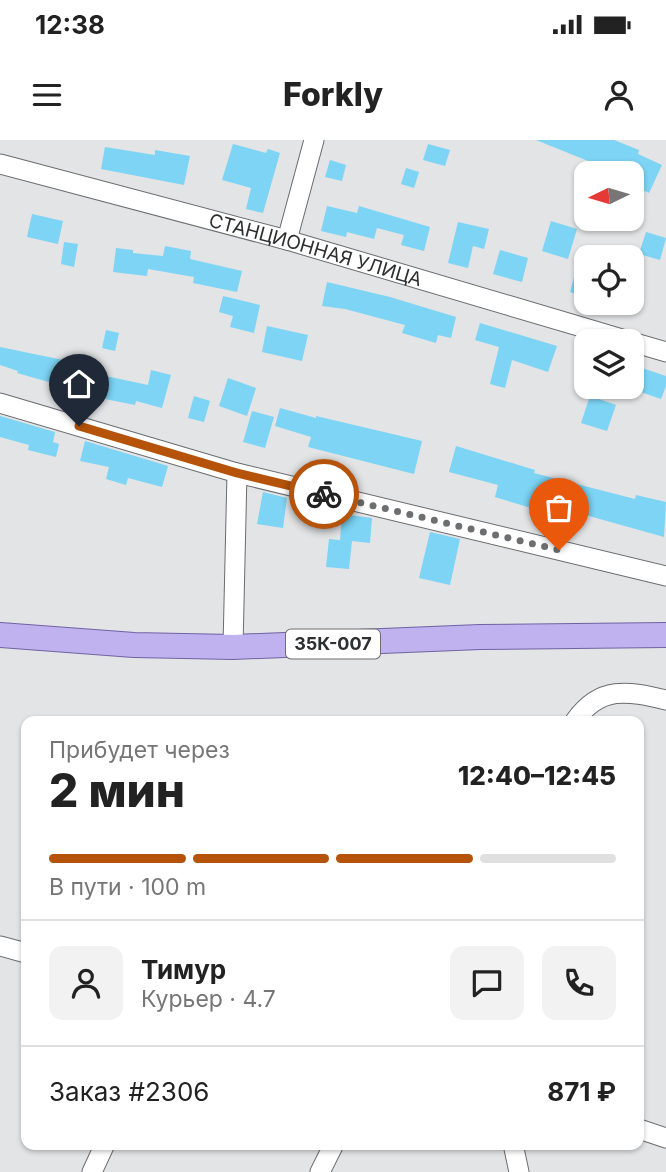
<!DOCTYPE html>
<html lang="ru">
<head>
<meta charset="utf-8">
<style>
  :root { --surface:#fff; --page:#f2f2f2; --text:#222; --muted:#767676; --line:#e0e0e0; --accent:#b45309 }
  body { margin:0; font-family:Inter,sans-serif; background:var(--page); color:var(--text); height:100vh; display:flex; flex-direction:column; font-size:26px; white-space:nowrap }
  * { box-sizing:border-box; margin:0 }
  p { font-size:23px; color:var(--muted) }
  .icon { flex:none; width:38px; height:38px; fill:none; stroke:currentColor; stroke-width:2; stroke-linecap:round; stroke-linejoin:round }
  .map { position:relative; flex:1; overflow:hidden }
  .details { position:absolute; left:21px; top:576px; width:623px; height:434px; display:flex; flex-direction:column; background:var(--surface); border-radius:14px; box-shadow:0 2px 5px #0004 }
  .details>* { flex:none }
  .needle { width:46px; rotate:265deg }
  .fabs { position:absolute; left:574px; top:21px; display:grid; gap:14px }
  .fabs a { display:grid; place-items:center; width:70px; height:70px; border-radius:14px; background:var(--surface); box-shadow:0 2px 5px #0004; font-size:35px }
  .pin { position:absolute; display:grid; place-items:center; width:60px; height:60px; color:#fff; margin:-72px -30px; border-radius:50% 50% 50% 0; rotate:-45deg; box-shadow:0 0 7px #0007 }
  .pin .icon { rotate:45deg }
  .courier { position:absolute; display:grid; place-items:center; width:70px; height:70px; margin:-35px; border:5px solid #b45309; border-radius:50%; background:#fff; color:#222; box-shadow:0 2px 9px #0007 }
  .summary em { font-style:normal; font-weight:800 }
  .summary div { display:flex; flex-direction:column-reverse }
  .summary { display:flex; align-items:center; justify-content:space-between; height:119px; padding:0 28px }
  h1 { font-size:46px; font-weight:800; line-height:52px }
  .bar { display:grid; grid-template-columns:repeat(4,1fr); gap:10px 7px; align-content:center; height:84px; padding:0 28px }
  .bar i { height:9px; border-radius:5px; background:var(--line) }
  .bar .on { background:var(--accent) }
  .bar p { grid-column:span 4 }
  .line { display:flex; align-items:center; gap:18px; padding:0 28px; border-top:2px solid var(--line) }
  .line div { flex:1 }
  .round { display:grid; place-items:center; flex:none; width:74px; height:74px; border-radius:14px; background:var(--page) }
  .status { display:flex; justify-content:space-between; align-items:center; height:49px; padding:0 35px; background:var(--surface); direction:ltr }
  .status svg { height:19px; fill:currentColor }
  header { display:flex; justify-content:space-between; align-items:center; height:91px; padding:0 28px; background:var(--surface); font-size:32px; font-weight:800 }
  .map>svg:first-child { display:block }
  .building { fill:#7dd4f4 }
  .lines { fill:none; stroke-linecap:round; stroke-linejoin:round }
  .minor-casing { stroke:#6b6c6f; stroke-width:21 }
  .major-casing { stroke:#7162a4; stroke-width:26 }
  .minor { stroke:#fff; stroke-width:19 }
  .major { stroke:#bfb2ee; stroke-width:24 }
  .done { stroke:#6d6e70; stroke-width:7; stroke-dasharray:0 12.6 }
  .route { stroke:#b45309; stroke-width:9 }
  .labels { text-anchor:middle; stroke-width:5; stroke-linejoin:round; paint-order:stroke }
  .shield { fill:#fff; stroke:#6d6d6e; stroke-width:2 }
  .shield-label { font-size:18px; font-weight:bold; fill:#2e2f30 }
  .street-label { font-size:19px; fill:#2e2f30; stroke:#fff }
</style>
</head>
<body>
<div class="status"><b>12:38</b><svg viewBox="0 0 49 12"><path d="M0 12V9h3v3zM5 12V6h3v6zM10 12V3h3v9zM15 12V0h3v12zM26 1h20v11H26zM47 4h2v5h-2z"/></svg></div>
<header><svg class="icon" aria-label="menu" viewBox="0 0 24 24"><path d="M4 6h16M4 12h16M4 18h16"/></svg>Forkly<svg class="icon" aria-label="person" viewBox="0 0 24 24"><circle cx="12" cy="8" r="4"/><path d="M4 21q1-7 8-7t8 7"/></svg></header>
<div class="map">
<svg width="666" height="1032" viewBox="0 0 666 1032">
  <rect width="100%" height="100%" fill="#e2e4e6"/>
  <g class="building">
    <path d="M 536,0 L 614,0 L 639,10 L 638,14 L 662,25 L 649,53 L 633,45 L 638,33 L 606,33 L 608,29 Z"/>
    <path d="M 233,4 L 266,13 L 268,9 L 280,13 L 263,73 L 246,69 L 251,48 L 222,40 Z"/>
    <path d="M 428,4 L 450,10 L 445,26 L 423,20 Z"/>
    <path d="M 105,7 L 155,15 L 155,10 L 190,16 L 184,45 L 101,29 Z"/>
    <path d="M 330,20 L 346,25 L 342,41 L 325,37 Z"/>
    <path d="M 406,28 L 419,32 L 414,48 L 401,44 Z"/>
    <path d="M 327,66 L 357,73 L 359,66 L 430,87 L 424,111 L 401,105 L 404,95 L 377,88 L 374,99 L 347,92 L 346,97 L 321,91 Z"/>
    <path d="M 32,74 L 63,81 L 58,104 L 27,97 Z"/>
    <path d="M 551,81 L 577,89 L 568,119 L 542,111 Z"/>
    <path d="M 458,82 L 489,89 L 484,109 L 473,106 L 468,128 L 448,123 Z"/>
    <path d="M 646,92 L 666,98 L 660,120 L 639,114 Z"/>
    <path d="M 64,102 L 78,104 L 74,127 L 61,124 Z"/>
    <path d="M 165,106 L 191,111 L 190,119 L 242,131 L 237,152 L 193,143 L 194,137 L 148,129 L 147,136 L 113,132 L 116,108 L 133,110 L 133,113 L 163,116 Z"/>
    <path d="M 582,108 L 586,108 L 586,157 L 570,152 Z"/>
    <path d="M 500,110 L 528,118 L 522,142 L 493,134 Z"/>
    <path d="M 327,142 L 390,157 L 456,177 L 451,198 L 438,195 L 436,203 L 402,193 L 405,185 L 345,169 L 322,166 Z"/>
    <path d="M 223,156 L 260,165 L 254,193 L 230,187 L 233,176 L 219,172 Z"/>
    <path d="M 480,183 L 557,206 L 548,232 L 512,220 L 505,248 L 490,244 L 499,207 L 475,200 Z"/>
    <path d="M 267,186 L 308,195 L 302,221 L 262,212 Z"/>
    <path d="M 106,190 L 119,193 L 115,211 L 102,208 Z"/>
    <path d="M 0,207 L 63,220 L 56,244 L 17,233 L 18,231 L 0,225 Z"/>
    <path d="M 639,227 L 666,236 L 666,246 L 661,259 L 632,249 Z"/>
    <path d="M 151,230 L 171,235 L 162,268 L 136,261 L 135,265 L 90,256 L 96,234 L 148,245 Z"/>
    <path d="M 228,238 L 256,248 L 247,276 L 219,266 Z"/>
    <path d="M 194,256 L 210,261 L 204,282 L 188,278 Z"/>
    <path d="M 590,256 L 616,265 L 607,291 L 581,283 Z"/>
    <path d="M 280,268 L 316,278 L 316,276 L 422,301 L 414,334 L 308,307 L 311,297 L 275,286 Z"/>
    <path d="M 252,271 L 274,277 L 265,308 L 243,302 Z"/>
    <path d="M 0,276 L 55,292 L 53,302 L 59,304 L 56,317 L 28,310 L 29,305 L 0,297 Z"/>
    <path d="M 85,301 L 168,326 L 162,347 L 128,338 L 126,345 L 106,339 L 109,327 L 80,321 Z"/>
    <path d="M 456,306 L 535,330 L 534,333 L 635,359 L 636,355 L 666,362 L 664,397 L 575,372 L 572,386 L 543,379 L 544,372 L 495,357 L 498,345 L 449,332 Z"/>
    <path d="M 263,352 L 287,358 L 283,388 L 257,384 Z"/>
    <path d="M 342,374 L 372,378 L 370,403 L 352,401 L 349,429 L 326,427 L 329,399 L 348,401 L 340,400 Z"/>
    <path d="M 430,392 L 460,399 L 450,445 L 419,438 Z"/>
  </g>
  <g class="lines">
    <g class="minor-casing">
      <g id="minor">
        <path id="s1" d="M 0,24 L 287,100 L 629,201"/>
        <path d="M 287,100 L 314,0"/>
        <path d="M 632,202 L 666,212"/>
        <path d="M 0,263 L 237,333 L 666,436"/>
        <path d="M 233,507 L 237,333"/>
        <path d="M 575,581 C 600,545 628,551 666,560"/>
        <path d="M 0,806 L 26,813"/>
        <path d="M 639,989 L 666,998"/>
        <path d="M 513,1004 L 519,1032"/>
        <path d="M 92,1032 L 105,1004"/>
        <path d="M 320,1032 L 334,1004"/>
      </g>
    </g>
    <g class="major-casing">
      <path id="major" d="M 0,495 L 134,505 L 233,507 L 480,497 L 666,495"/>
    </g>
    <use href="#minor" class="minor"/>
    <use href="#major" class="major"/>
  </g>
  <g class="lines">
    <path class="done" d="M 324,354 L 559,410"/>
    <path class="route" d="M 79,286 L 237,333 L 324,354"/>
  </g>
  <g class="labels">
    <rect class="shield" x="286" y="489.5" width="94" height="29" rx="5"/>
    <g class="shield-label">
      <text x="333" y="510">35К-007</text>
    </g>
    <g class="street-label">
      <text dy="7" stroke="none"><textPath href="#s1" startOffset="327">СТАНЦИОННАЯ УЛИЦА</textPath></text>
    </g>
  </g>
</svg>
<div class="fabs">
<a><svg class="needle" viewBox="-14 -14 28 28"><path d="M0-13l5 13h-10z" fill="#e53935"/><path d="M0 13l5-13h-10z" fill="#767676"/></svg></a>
<a><svg class="icon" aria-label="locate" viewBox="0 0 24 24"><circle cx="12" cy="12" r="6"/><path d="M12 2v4M12 18v4M2 12h4M18 12h4"/></svg></a>
<a><svg class="icon" aria-label="layers" viewBox="0 0 24 24"><path d="M12 4l9 5-9 5-9-5zM3 14l9 5 9-5"/></svg></a>
</div>
<div class="pin" style="left:559px;top:410px;background:#ea580c"><svg class="icon" aria-label="bag" viewBox="0 0 24 24"><path d="M5 8h14l-1 12H6zM9 8a3 3 0 0 1 6 0"/></svg></div>
<div class="pin" style="left:79px;top:286px;background:#1f2937"><svg class="icon" aria-label="home" viewBox="0 0 24 24"><path d="M3 11l9-7 9 7M6 9v11h12V9"/></svg></div>
<div class="courier" style="left:324px;top:354px"><svg class="icon" aria-label="bike" viewBox="0 0 24 24"><circle cx="6" cy="16" r="4"/><circle cx="18" cy="16" r="4"/><path d="M6 16l4-8h5l3 8M10 8l3 8H6M13 5h3"/></svg></div>
<section class="details">
<div class="summary"><div><h1>2 мин</h1><p>Прибудет через</p></div><em>12:40–12:45</em></div>
<div class="bar"><i class="on"></i><i class="on"></i><i class="on"></i><i></i><p>В пути · 100 m</p></div>
<div class="line" style="height:126px"><a class="round"><svg class="icon" aria-label="person" viewBox="0 0 24 24"><circle cx="12" cy="8" r="4"/><path d="M4 21q1-7 8-7t8 7"/></svg></a><div><b>Тимур</b><p>Курьер · 4.7</p></div><a class="round"><svg class="icon" aria-label="chat" viewBox="0 0 24 24"><path d="M4 5h16v11H9l-5 4z"/></svg></a><a class="round"><svg class="icon" aria-label="phone" viewBox="0 0 24 24"><path d="M5 4h4l2 5-3 2q2 4 5 5l2-3 5 2v4C11 20 4 13 5 4z"/></svg></a></div>
<div class="line" style="height:91px"><div>Заказ #2306</div><b>871 ₽</b></div>
</section>
</div>
</body>
</html>
